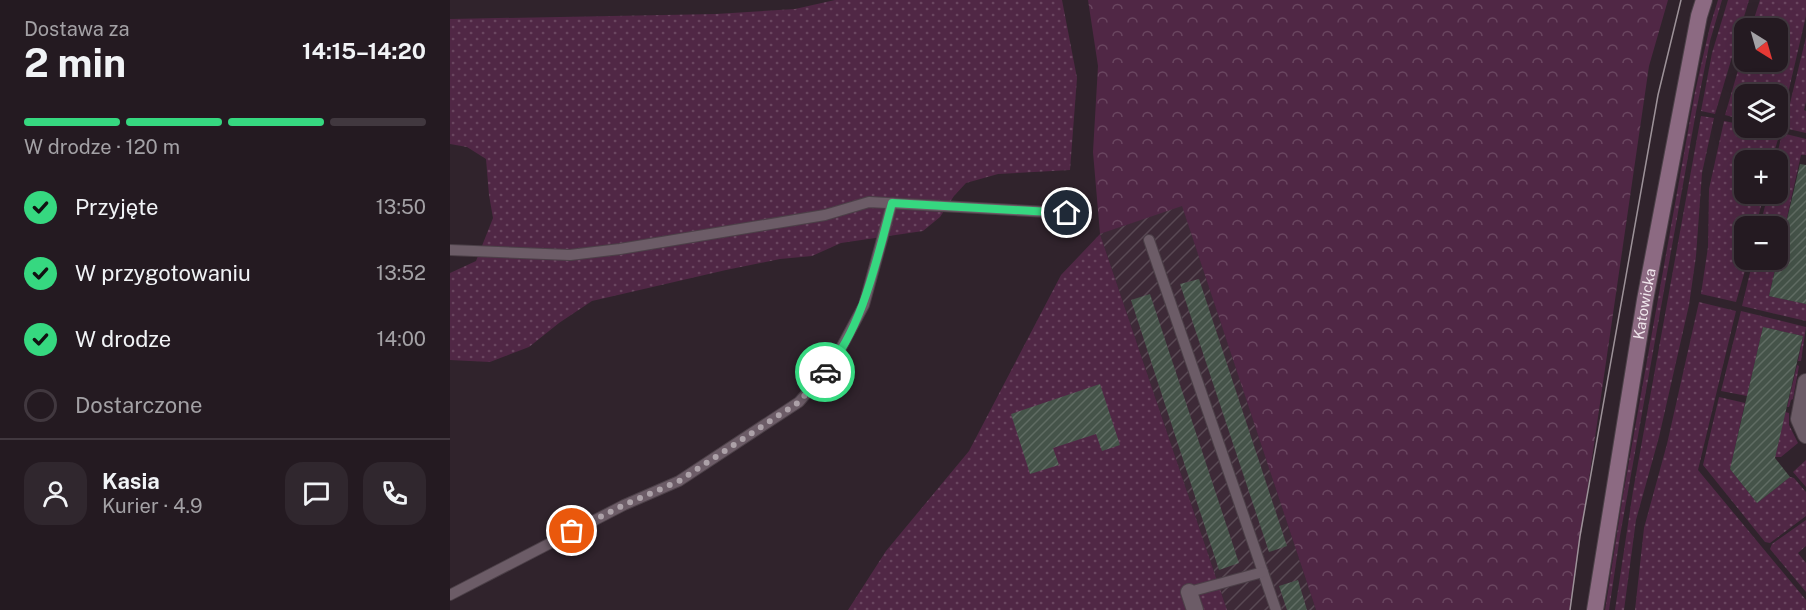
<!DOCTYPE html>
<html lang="pl">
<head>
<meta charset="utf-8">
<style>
  :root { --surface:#241a21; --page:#30272e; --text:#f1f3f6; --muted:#a3a1a5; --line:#41383f; --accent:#36d880 }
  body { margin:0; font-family:"Public Sans",sans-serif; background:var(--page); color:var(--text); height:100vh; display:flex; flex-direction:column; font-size:22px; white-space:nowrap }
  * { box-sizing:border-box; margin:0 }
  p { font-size:20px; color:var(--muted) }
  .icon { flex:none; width:33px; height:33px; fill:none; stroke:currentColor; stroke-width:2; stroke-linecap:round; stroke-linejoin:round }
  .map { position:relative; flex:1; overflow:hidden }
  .details { display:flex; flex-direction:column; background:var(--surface); width:450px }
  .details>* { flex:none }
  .needle { width:39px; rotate:143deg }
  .buttons { position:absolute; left:1284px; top:18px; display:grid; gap:12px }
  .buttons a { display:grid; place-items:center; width:54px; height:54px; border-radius:12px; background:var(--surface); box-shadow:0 6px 24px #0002,0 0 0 2px var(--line); font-size:30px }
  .pin { position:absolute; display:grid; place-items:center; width:51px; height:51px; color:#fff; margin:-26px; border:3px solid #fff; border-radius:50%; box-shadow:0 2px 6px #0007 }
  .courier { position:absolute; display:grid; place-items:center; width:60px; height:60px; margin:-30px; border:4px solid #36d880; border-radius:50%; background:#fff; color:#222; box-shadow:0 2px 8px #0007 }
  .overview em { font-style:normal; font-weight:700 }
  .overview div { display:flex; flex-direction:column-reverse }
  .overview { display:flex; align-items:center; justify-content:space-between; height:102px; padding:0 24px }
  h1 { font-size:39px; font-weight:700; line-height:45px }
  .bar { display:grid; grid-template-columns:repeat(4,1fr); gap:9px 6px; align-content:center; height:72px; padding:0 24px }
  .bar i { height:8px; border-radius:4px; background:var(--line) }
  .bar .on { background:var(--accent) }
  .bar p { grid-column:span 4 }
  .line { display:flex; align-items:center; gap:15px; padding:0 24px; border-top:2px solid var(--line) }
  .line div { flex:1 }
  .round { display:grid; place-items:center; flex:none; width:63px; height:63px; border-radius:18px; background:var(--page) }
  ol { padding:0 24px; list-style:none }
  li { display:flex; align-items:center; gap:18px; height:66px }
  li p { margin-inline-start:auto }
  li .icon { padding:6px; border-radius:50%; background:var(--accent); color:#111; stroke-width:4 }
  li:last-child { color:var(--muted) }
  li i { width:33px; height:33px; border:3px solid var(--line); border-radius:50% }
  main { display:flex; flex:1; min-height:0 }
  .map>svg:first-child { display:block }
  .industrial { fill:url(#industrial-furrows) }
  .green { fill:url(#green-dots) }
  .forest { fill:url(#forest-crowns) }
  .building { fill:url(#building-hatch) }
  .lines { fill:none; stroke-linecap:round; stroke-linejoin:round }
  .service-casing { stroke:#4c4048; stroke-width:12 }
  .minor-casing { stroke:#4c4048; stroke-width:18 }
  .secondary-casing { stroke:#4c4048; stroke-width:18 }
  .service { stroke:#6c5c67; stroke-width:10 }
  .minor { stroke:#6c5c67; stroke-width:16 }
  .secondary { stroke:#8c6a82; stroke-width:16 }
  .tram { stroke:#9d9299; stroke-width:1.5 }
  .done { stroke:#aca1a8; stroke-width:6; stroke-dasharray:0 10.8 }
  .route { stroke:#36d880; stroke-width:8 }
  .labels { text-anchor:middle; stroke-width:6; stroke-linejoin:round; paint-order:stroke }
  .street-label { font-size:15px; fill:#efe5eb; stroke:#30232c }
</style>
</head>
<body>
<main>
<section class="details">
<div class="overview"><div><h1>2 min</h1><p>Dostawa za</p></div><em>14:15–14:20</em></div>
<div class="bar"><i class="on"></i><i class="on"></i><i class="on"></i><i></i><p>W drodze · 120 m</p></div>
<ol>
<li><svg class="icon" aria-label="check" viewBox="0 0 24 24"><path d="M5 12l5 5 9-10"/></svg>Przyjęte<p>13:50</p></li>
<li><svg class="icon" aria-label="check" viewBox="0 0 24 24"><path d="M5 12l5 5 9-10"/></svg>W przygotowaniu<p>13:52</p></li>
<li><svg class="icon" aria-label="check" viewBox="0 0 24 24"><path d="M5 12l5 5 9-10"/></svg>W drodze<p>14:00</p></li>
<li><i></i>Dostarczone</li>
</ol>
<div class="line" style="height:108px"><a class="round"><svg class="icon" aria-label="person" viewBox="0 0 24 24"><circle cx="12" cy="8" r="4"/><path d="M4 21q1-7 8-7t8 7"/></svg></a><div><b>Kasia</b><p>Kurier · 4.9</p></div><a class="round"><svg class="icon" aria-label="chat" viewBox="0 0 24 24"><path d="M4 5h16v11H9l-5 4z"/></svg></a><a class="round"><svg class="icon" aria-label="phone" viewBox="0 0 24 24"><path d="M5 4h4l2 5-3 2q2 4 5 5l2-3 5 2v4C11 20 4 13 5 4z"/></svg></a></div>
</section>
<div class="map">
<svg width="1356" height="610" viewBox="0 0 1356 610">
  <defs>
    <pattern id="industrial-furrows" width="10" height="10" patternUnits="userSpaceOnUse" patternTransform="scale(1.5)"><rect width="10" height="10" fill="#3d2a37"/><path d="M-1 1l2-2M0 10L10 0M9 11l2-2" fill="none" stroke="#594954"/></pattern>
    <pattern id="green-dots" width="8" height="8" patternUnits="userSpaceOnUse" patternTransform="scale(1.5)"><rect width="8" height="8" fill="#502745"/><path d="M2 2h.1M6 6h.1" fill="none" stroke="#6a4660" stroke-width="1.8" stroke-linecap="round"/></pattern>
    <pattern id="forest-crowns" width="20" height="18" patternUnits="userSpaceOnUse" patternTransform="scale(1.5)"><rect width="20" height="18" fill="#502745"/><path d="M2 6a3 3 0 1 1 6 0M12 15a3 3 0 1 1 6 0" fill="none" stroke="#6a4660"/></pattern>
    <pattern id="building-hatch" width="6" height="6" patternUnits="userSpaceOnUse" patternTransform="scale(1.5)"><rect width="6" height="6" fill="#455349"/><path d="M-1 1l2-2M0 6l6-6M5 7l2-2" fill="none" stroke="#606c63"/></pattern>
  </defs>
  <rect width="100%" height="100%" fill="#30232c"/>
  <path class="industrial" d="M 732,205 L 866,610 L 777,610 L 650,234 Z"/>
  <g class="green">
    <path d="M 385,0 L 612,0 L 627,78 L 620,170 L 548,174 L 516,183 L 504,196 L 490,217 L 473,231 L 391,243 L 362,256 L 330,259 L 276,270 L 142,301 L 109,323 L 79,347 L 40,362 L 0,360 L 0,273 L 26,261 L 43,218 L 39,195 L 36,159 L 17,147 L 0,144 L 0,19 L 266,14 L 345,9 Z"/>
    <path d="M 1268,0 L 1272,0 L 1260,41 L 1246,112 L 1170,536 L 1159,610 L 1155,610 L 1173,495 L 1245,92 L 1260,26 Z"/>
    <path d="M 1278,0 L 1299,0 L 1265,114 L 1251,111 L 1262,53 Z"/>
    <path d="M 1310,0 L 1356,0 L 1356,16 L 1330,128 L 1328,127 L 1328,94 L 1294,94 L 1294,120 L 1275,115 L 1294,50 L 1294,62 L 1328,62 L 1328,28 L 1301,28 Z"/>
    <path d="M 1356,37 L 1356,102 L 1354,110 L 1356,111 L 1356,133 L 1334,128 Z"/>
    <path d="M 1251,116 L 1264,118 L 1252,173 L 1246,256 L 1239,305 L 1209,437 L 1186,520 L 1174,610 L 1165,610 L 1183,491 Z"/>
    <path d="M 1274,121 L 1294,125 L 1294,128 L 1309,128 L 1330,132 L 1322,160 L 1294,160 L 1294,194 L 1314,194 L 1306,226 L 1294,226 L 1294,260 L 1298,260 L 1286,302 L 1251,294 L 1258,247 L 1259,189 Z"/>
    <path d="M 1332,133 L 1356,139 L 1356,155 L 1351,155 L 1328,258 L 1328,226 L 1310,226 L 1318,194 L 1328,194 L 1326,160 Z"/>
    <path d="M 650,234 L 777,610 L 398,610 L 436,551 L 519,451 L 611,275 Z"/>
    <path d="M 1303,260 L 1327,260 L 1319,296 L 1356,304 L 1356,321 L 1292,306 Z"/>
    <path d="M 1249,302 L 1286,311 L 1248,470 L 1356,600 L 1356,610 L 1185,610 L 1194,528 L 1217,444 Z"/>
    <path d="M 1291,311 L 1356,327 L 1351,361 L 1348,361 L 1353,336 L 1313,327 L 1297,396 L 1271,391 Z"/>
    <path d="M 1347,365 L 1349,366 L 1343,399 L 1341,400 L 1339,407 L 1337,407 Z"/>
    <path d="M 1269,397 L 1295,403 L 1280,469 L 1307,503 L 1340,477 L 1344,478 L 1356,492 L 1356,516 L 1320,543 L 1315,542 L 1253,465 Z"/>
    <path d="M 1335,412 L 1339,413 L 1339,425 L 1348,443 L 1331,457 L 1325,457 Z"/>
    <path d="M 1356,460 L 1356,487 L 1343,472 Z"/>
    <path d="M 1356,520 L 1356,546 L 1348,553 L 1356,563 L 1356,592 L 1320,549 L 1322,544 Z"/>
  </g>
  <path class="forest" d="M 638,0 L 1218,0 L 1199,66 L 1120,610 L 866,610 L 732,206 L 650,234 L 643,152 L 648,66 Z"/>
  <g class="building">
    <path d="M 1350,164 L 1356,165 L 1356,304 L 1319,296 Z"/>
    <path d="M 749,279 L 837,546 L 819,552 L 730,284 Z"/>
    <path d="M 700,294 L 789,563 L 769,570 L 681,300 Z"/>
    <path d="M 1313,327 L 1353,336 L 1325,458 L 1340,477 L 1307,503 L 1280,469 Z"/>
    <path d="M 650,384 L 670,445 L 652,451 L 646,434 L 603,448 L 609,465 L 580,474 L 561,414 Z"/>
    <path d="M 848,580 L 857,610 L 837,610 L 829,586 Z"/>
  </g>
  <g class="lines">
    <g class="service-casing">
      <g id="service">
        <path d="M 699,240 L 826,610"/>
        <path d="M 0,250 L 120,255 L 170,249 L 375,215 L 419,202 L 617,213"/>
        <path d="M 739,592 L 813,572"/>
        <path d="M 0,595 L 174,505 L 229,481 L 349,402 L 383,363 L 414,305 L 442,203"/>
      </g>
    </g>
    <g class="minor-casing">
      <g id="minor">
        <path d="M 1356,382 L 1349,419 L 1356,435"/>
        <path d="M 739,592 L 745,610"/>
      </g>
    </g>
    <g class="secondary-casing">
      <g id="secondary">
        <path id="s1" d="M 1145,610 L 1195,300 L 1249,16 L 1254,0"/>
      </g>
    </g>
    <use href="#service" class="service"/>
    <use href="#minor" class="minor"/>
    <use href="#secondary" class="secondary"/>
    <path class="tram" d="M 1120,610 L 1130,536 L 1208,95 L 1231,0"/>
  </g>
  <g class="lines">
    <path class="done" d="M 122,531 L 174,505 L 229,481 L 349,402 L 375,372"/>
    <path class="route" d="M 375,372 C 413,328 427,258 442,203 L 617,213"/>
  </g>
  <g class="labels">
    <g class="street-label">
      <text dy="5" stroke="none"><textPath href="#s1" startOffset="310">Katowicka</textPath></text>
    </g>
  </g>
</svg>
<div class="buttons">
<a><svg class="needle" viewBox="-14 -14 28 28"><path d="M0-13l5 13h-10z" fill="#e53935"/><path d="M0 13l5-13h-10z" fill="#a3a1a5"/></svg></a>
<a><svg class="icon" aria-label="layers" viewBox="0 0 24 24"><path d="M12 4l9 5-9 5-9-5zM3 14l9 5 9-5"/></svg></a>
<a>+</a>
<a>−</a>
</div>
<div class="pin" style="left:122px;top:531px;background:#ea580c"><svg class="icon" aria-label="bag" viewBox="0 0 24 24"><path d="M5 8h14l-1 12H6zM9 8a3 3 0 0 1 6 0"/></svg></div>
<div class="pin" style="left:617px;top:213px;background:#1f2937"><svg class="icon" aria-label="home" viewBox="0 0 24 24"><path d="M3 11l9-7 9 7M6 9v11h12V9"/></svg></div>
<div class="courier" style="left:375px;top:372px"><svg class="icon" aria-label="car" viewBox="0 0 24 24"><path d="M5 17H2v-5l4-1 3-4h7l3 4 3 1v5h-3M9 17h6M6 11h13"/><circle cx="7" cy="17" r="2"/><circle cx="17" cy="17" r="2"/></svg></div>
</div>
</main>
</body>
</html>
